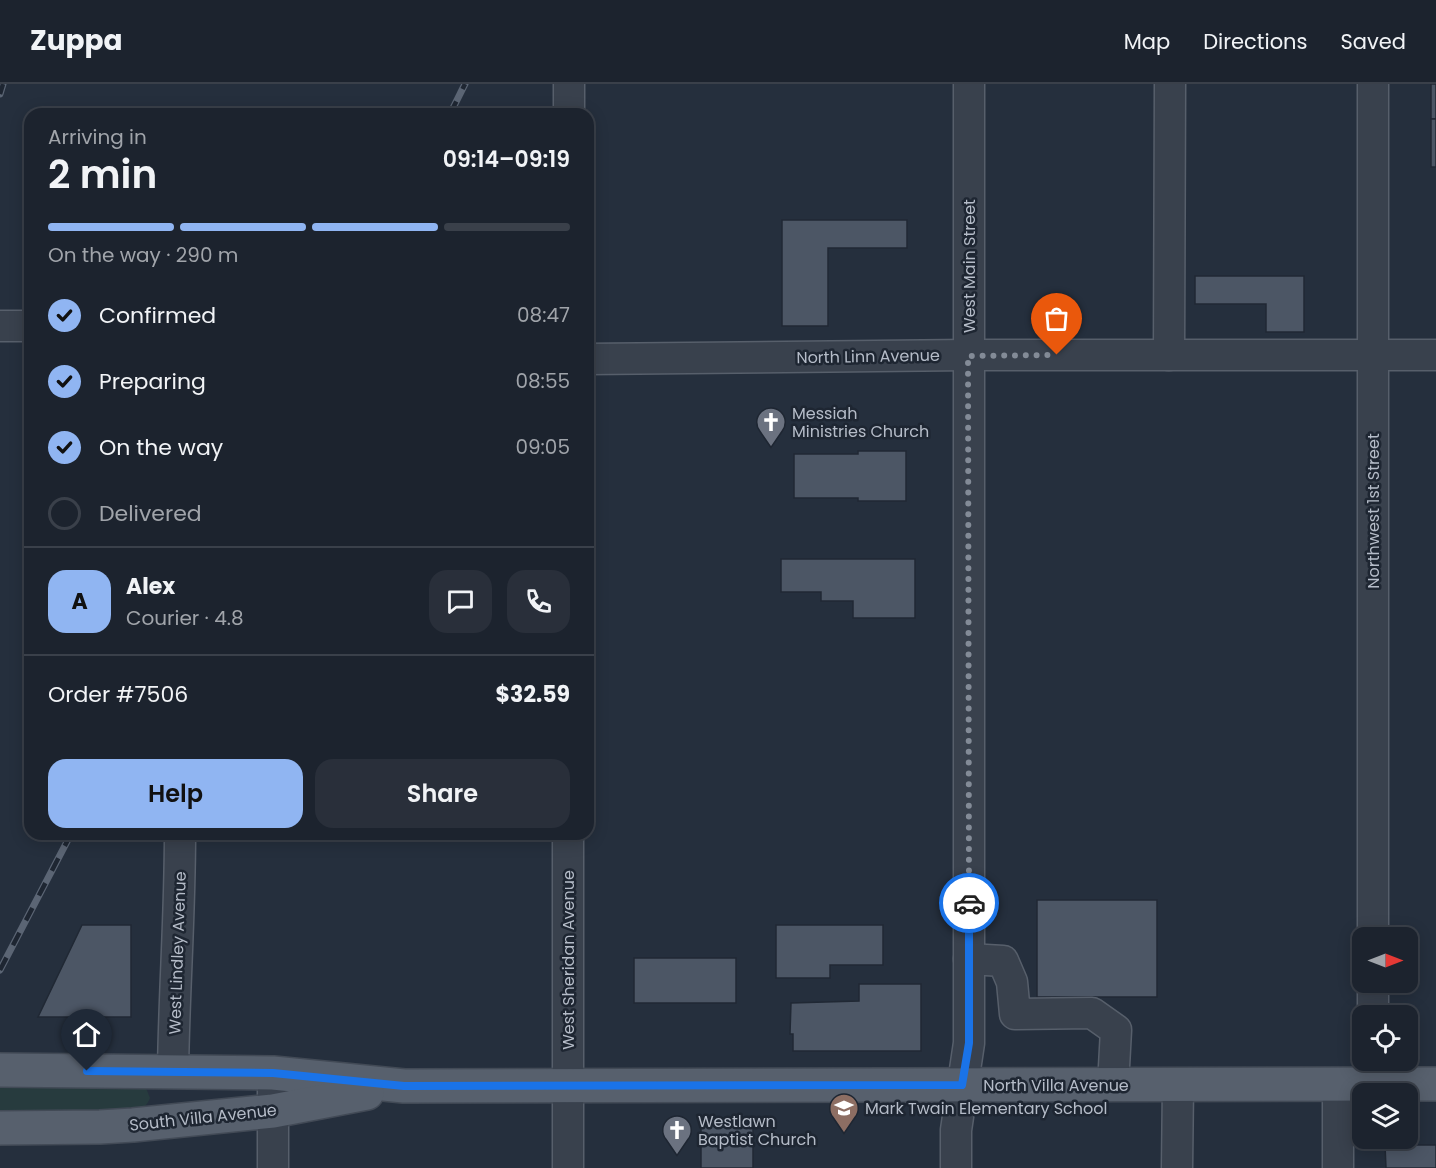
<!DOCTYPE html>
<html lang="en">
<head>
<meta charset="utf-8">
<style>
  :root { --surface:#1c232e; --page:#292f3a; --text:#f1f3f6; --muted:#a0a4aa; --line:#3a404a; --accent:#90b5f2 }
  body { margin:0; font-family:Poppins,sans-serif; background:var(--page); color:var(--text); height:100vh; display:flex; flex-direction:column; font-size:22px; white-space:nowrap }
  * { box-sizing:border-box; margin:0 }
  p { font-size:20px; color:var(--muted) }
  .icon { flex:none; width:33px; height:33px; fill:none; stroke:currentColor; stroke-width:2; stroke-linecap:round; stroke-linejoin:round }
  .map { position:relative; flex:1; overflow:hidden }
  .drawer { position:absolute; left:24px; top:24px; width:570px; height:732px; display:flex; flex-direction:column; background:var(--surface); border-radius:18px; box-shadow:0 3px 15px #0003,0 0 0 2px var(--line) }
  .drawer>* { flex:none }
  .needle { width:39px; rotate:90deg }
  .fabs { position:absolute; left:1352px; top:843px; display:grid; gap:12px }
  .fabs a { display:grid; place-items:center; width:66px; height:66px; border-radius:12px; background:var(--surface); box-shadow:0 3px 15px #0003,0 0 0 2px var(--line); font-size:30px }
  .pin { position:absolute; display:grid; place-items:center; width:51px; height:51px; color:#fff; margin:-62px -26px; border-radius:50% 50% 50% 0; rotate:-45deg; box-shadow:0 0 6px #0007 }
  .pin .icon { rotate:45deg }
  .courier { position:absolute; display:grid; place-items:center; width:60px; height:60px; margin:-30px; border:4px solid #1a73e8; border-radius:50%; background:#fff; color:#222; box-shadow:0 2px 8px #0007 }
  .overview em { font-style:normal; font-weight:600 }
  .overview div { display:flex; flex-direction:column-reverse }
  .overview { display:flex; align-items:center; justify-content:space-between; height:102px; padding:0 24px }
  h1 { font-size:39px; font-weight:600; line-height:45px }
  .bar { display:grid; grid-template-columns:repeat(4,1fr); gap:9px 6px; align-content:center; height:72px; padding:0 24px }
  .bar i { height:8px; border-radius:4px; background:var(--line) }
  .bar .selected { background:var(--accent) }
  .bar p { grid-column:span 4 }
  .line { display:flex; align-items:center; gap:15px; padding:0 24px; border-top:2px solid var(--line) }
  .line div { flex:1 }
  .round { display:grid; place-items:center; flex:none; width:63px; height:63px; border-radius:18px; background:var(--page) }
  ol { padding:0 24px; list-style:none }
  li { display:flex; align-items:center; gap:18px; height:66px }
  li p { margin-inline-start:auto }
  li .icon { padding:6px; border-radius:50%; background:var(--accent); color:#111; stroke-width:4 }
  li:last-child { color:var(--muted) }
  li i { width:33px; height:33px; border:3px solid var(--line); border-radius:50% }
  .action { display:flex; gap:12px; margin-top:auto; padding:12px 24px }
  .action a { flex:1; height:69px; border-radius:18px; background:var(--accent); color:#111; font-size:24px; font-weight:600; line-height:69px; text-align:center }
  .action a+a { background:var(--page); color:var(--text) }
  header { display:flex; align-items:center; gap:36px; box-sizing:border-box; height:84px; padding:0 30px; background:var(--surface); border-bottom:2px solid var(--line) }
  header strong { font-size:28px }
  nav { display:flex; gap:33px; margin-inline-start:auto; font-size:21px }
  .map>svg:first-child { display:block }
  .green { fill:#273b3e }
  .building { fill:#4c5665; stroke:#202834; stroke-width:1.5 }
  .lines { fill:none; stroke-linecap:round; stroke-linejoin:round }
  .minor-casing { stroke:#575f6b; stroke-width:33 }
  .major-casing { stroke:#424a56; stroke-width:36 }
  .minor { stroke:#39414d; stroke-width:30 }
  .major { stroke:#57606d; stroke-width:33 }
  .rail-casing { stroke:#5b6574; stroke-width:7 }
  .rail { stroke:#1e2632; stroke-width:4.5; stroke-dasharray:14; stroke-linecap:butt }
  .done { stroke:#838b97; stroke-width:6; stroke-dasharray:0 10.8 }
  .route { stroke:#1a73e8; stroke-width:8 }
  .labels { text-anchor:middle; stroke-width:5; stroke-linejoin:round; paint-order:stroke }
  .street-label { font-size:16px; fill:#b5bcc8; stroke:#1e2632 }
  .poi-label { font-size:16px; fill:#b5bcc8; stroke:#1e2632; text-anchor:start }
</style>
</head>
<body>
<header>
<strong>Zuppa</strong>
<nav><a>Map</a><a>Directions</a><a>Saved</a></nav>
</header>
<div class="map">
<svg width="1436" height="1084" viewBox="0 0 1436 1084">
  <rect width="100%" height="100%" fill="#252f3d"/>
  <path class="green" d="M 0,999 L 146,1004 L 150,1014 C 146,1024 140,1026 131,1030 L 0,1030 Z"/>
  <g class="building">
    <rect x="1431" y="0" width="5" height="35"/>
    <rect x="1431" y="35" width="5" height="48"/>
    <path d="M 782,136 L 907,136 L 907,164 L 828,164 L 828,242 L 782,242 Z"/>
    <path d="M 1195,192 L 1304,192 L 1304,248 L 1266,248 L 1266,220 L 1195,220 Z"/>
    <path d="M 858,367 L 906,367 L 906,417 L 858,417 L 858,414 L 794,414 L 794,370 L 858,370 Z"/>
    <path d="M 781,475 L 915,475 L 915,534 L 853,534 L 853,517 L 821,517 L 821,508 L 781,508 Z"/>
    <rect x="1037" y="816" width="120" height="97"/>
    <path d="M 82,841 L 131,841 L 131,933 L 38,933 Z"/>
    <path d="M 776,841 L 883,841 L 883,881 L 830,881 L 830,894 L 776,894 Z"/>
    <rect x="634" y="874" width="102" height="45"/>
    <path d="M 859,900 L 921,900 L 921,967 L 793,967 L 793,950 L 790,950 L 791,919 L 859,917 Z"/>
    <rect x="701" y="1041" width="52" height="43"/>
    <path d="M 1385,1061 L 1436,1061 L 1436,1084 L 1386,1084 Z"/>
  </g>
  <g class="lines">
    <g class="minor-casing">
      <g id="minor">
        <path d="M 569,0 L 569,30"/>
        <path d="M 1373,0 L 1373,854"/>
        <path d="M 0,242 L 30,242"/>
        <path d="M 1169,271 L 1170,0"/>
        <path d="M 588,275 L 968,271 L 1436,271"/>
        <path d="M 969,875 L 1003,877 L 1012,898 L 1015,930 L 1092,929 L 1116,946 L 1113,1001"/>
        <path d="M 1373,932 L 1373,898"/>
        <path d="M 1373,976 L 1373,1000"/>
        <path d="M 173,988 C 174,909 180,830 180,750"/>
        <path d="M 273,989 L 273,1084"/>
        <path d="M 568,1084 L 568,750"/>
        <path d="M 956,1084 L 956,1046 L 969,959 L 969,0"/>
        <path d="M 1177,1084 L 1178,1001"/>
        <path d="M 1338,1084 L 1338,1000"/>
      </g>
    </g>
    <g class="major-casing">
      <g id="major">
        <path d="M 0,986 L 273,989 L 404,1002 L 1436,1000"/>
        <path d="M 0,1044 L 100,1043 L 133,1041 L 273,1027 L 367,1009"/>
      </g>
    </g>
    <use href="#minor" class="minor"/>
    <use href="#major" class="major"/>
    <g class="rail-casing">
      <g id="rail">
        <path d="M 0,10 L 3,0"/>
        <path d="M 450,30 L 465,0"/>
        <path d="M 0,886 L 71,750"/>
      </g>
    </g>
    <use href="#rail" class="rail"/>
  </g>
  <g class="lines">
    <path class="done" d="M 969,819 L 968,272 L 1057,271"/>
    <path class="route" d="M 87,987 L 273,989 L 404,1002 L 962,1001 L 969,959 L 969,819"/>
  </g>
  <defs>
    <g id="church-pin" transform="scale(1.5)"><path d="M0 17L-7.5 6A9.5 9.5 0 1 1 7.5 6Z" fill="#6b7280" stroke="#1e2632"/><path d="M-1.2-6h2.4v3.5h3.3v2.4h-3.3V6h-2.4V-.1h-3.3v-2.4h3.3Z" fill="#fff"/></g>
    <g id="school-pin" transform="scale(1.5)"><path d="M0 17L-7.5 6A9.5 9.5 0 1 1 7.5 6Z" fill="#8d6e63" stroke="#1e2632"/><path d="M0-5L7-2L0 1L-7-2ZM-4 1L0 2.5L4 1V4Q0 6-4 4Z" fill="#fff"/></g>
  </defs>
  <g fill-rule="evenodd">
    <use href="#church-pin" x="771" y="338"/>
    <use href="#school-pin" x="844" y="1024"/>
    <use href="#church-pin" x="677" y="1046"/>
  </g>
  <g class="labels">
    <g class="street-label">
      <text transform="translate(969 182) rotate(-90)" y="6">West Main Street</text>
      <text transform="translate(868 272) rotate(-1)" y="6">North Linn Avenue</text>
      <text transform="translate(1373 427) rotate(-90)" y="6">Northwest 1st Street</text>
      <text transform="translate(177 869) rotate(-88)" y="6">West Lindley Avenue</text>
      <text transform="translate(568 876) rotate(-90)" y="6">West Sheridan Avenue</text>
      <text x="1056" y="1007">North Villa Avenue</text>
      <text transform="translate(203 1033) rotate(-6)" y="6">South Villa Avenue</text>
    </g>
    <g class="poi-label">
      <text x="792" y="335">Messiah<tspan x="792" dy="18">Ministries Church</tspan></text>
      <text x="865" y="1030">Mark Twain Elementary School</text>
      <text x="698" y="1043">Westlawn<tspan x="698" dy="18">Baptist Church</tspan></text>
    </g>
  </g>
</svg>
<div class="fabs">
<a><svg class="needle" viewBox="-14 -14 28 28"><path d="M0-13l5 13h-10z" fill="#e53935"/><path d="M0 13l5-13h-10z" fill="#a0a4aa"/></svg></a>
<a><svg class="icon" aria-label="locate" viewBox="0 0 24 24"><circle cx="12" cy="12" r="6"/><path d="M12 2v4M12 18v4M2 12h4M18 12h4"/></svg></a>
<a><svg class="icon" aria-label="layers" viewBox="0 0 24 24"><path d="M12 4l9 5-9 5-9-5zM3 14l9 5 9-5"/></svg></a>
</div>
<div class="pin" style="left:1057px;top:271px;background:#ea580c"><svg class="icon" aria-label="bag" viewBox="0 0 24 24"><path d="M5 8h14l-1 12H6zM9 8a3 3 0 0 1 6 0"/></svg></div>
<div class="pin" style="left:87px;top:987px;background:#1f2937"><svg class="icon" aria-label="home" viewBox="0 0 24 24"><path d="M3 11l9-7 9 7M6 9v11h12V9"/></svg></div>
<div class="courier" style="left:969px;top:819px"><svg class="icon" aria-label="car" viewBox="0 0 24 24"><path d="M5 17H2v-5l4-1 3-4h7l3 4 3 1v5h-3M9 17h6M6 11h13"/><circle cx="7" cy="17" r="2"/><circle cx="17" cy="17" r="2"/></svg></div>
<section class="drawer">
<div class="overview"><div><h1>2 min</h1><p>Arriving in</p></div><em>09:14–09:19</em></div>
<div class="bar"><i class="selected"></i><i class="selected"></i><i class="selected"></i><i></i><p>On the way · 290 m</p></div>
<ol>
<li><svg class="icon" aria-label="check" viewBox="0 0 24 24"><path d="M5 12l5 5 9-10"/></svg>Confirmed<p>08:47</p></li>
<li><svg class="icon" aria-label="check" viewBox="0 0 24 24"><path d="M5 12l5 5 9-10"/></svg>Preparing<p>08:55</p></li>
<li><svg class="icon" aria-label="check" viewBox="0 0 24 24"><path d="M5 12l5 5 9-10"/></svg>On the way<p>09:05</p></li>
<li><i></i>Delivered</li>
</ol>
<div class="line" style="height:108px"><b class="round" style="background:var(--accent);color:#111">A</b><div><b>Alex</b><p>Courier · 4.8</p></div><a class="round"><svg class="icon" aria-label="chat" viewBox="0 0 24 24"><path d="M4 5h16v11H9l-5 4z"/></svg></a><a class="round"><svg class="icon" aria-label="phone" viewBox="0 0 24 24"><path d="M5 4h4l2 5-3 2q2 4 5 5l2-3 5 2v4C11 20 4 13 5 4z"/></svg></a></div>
<div class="line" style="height:78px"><div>Order #7506</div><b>$32.59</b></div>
<div class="action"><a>Help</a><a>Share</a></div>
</section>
</div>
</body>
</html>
